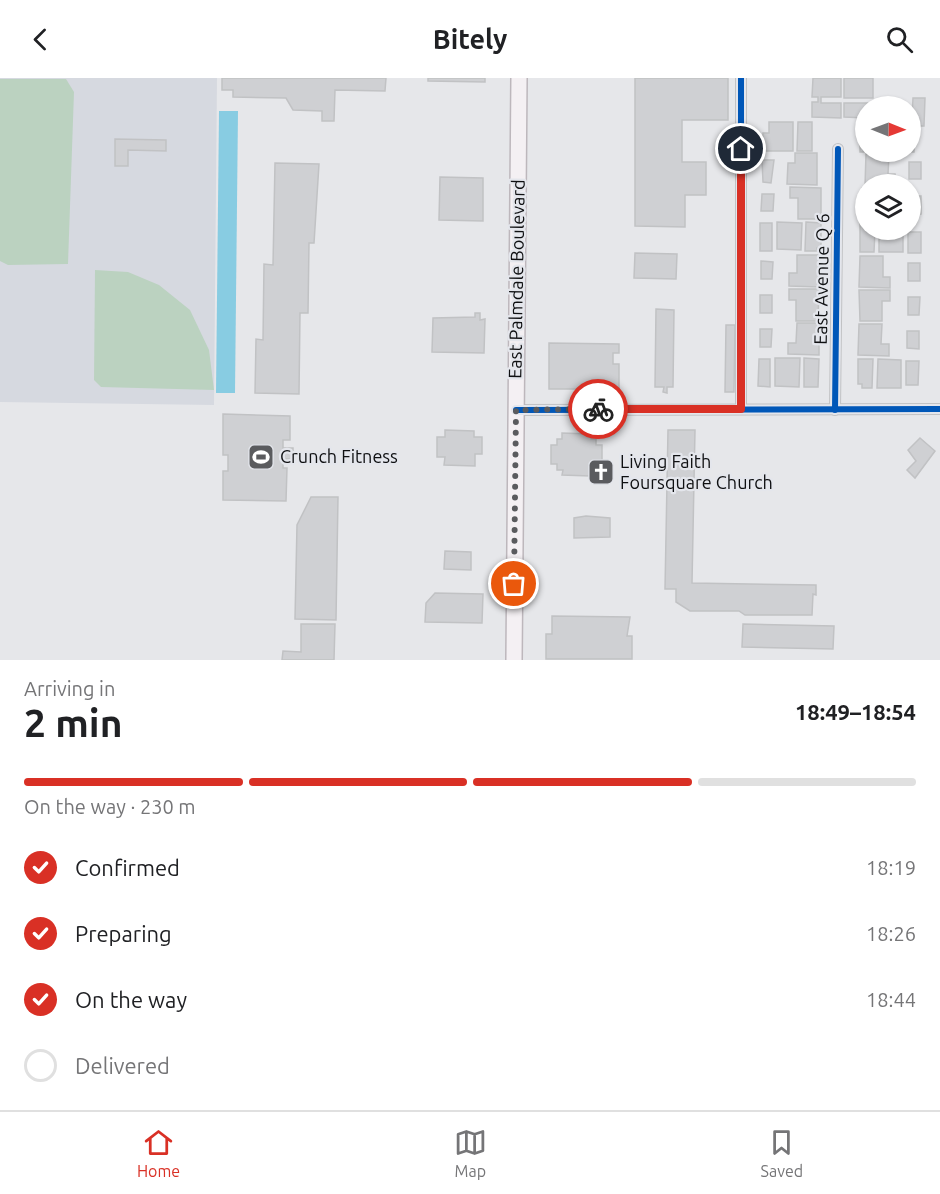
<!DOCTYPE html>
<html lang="en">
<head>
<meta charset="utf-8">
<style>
  :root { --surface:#fff; --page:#f2f2f2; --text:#202124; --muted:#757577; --line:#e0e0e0; --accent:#d93025 }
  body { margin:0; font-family:Ubuntu,sans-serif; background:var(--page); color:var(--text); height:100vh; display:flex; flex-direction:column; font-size:22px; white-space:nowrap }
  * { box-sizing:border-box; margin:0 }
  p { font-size:20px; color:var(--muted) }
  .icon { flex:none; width:33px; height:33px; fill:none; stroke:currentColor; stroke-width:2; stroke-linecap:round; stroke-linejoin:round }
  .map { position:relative; height:582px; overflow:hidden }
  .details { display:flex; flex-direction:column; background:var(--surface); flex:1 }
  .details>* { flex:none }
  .needle { width:39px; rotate:91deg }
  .fabs { position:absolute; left:855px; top:18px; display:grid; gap:12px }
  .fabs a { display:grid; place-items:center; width:66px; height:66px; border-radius:50%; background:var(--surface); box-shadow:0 2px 4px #0004; font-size:30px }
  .pin { position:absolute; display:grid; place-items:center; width:51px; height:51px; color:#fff; margin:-26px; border:3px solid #fff; border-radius:50%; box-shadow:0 2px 6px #0007 }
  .courier { position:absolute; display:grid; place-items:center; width:60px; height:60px; margin:-30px; border:4px solid #d93025; border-radius:50%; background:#fff; color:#222; box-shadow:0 2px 8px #0007 }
  .overview em { font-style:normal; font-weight:700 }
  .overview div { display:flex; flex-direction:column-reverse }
  .overview { display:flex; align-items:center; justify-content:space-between; height:102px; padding:0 24px }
  h1 { font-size:39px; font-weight:700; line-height:45px }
  .bar { display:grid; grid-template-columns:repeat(4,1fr); gap:9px 6px; align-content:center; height:72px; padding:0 24px }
  .bar i { height:8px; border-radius:4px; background:var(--line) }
  .bar .active { background:var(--accent) }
  .bar p { grid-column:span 4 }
  ol { padding:0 24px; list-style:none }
  li { display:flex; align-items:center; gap:18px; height:66px }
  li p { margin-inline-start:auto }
  li .icon { padding:6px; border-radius:50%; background:var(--accent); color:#fff; stroke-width:4 }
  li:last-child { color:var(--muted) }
  li i { width:33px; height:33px; border:3px solid var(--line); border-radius:50% }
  header { display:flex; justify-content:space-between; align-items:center; height:78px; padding:0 24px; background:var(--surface); font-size:27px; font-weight:700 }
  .dock { display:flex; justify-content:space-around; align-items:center; height:84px; border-top:2px solid var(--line); background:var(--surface); font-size:16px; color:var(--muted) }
  .dock a { display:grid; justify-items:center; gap:3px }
  .dock .active { color:var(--accent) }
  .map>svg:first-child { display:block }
  .built { fill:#d6d9e0 }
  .green { fill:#bbd2c0 }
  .water { fill:#88cce2 }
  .building { fill:#cfd0d3; stroke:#c1c2c4; stroke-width:1.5 }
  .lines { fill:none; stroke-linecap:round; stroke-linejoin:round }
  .minor-casing { stroke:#c1c2c4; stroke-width:12 }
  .trunk-casing { stroke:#bdb7bc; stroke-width:18 }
  .minor { stroke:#fbfbfc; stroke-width:9 }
  .trunk { stroke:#f4f0f3; stroke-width:15 }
  .cycleway-casing { stroke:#e4e6ec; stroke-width:10 }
  .cycleway { stroke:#0057b8; stroke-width:6 }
  .done { stroke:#5a5b5e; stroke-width:6; stroke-dasharray:0 10.8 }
  .route { stroke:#d93025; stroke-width:8 }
  .labels { text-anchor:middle; stroke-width:4.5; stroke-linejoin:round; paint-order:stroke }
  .street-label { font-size:18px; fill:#0f1012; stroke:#e4e6ec }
  .poi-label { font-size:18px; fill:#0f1012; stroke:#e4e6ec; text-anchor:start }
</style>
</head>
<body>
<header><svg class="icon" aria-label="back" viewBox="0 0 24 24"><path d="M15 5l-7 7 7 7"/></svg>Bitely<svg class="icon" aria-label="search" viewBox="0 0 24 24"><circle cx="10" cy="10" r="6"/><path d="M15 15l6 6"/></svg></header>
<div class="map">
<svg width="940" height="582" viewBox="0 0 940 582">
  <rect width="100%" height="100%" fill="#e6e7ea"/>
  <path class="built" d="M 0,0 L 217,0 L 214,327 L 0,324 Z"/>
  <g class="green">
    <path d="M 0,1 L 66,1 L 74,14 L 68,186 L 8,187 L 0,183 Z"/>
    <path d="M 95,192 L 128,194 L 159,207 L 190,232 L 209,272 L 214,312 L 101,309 L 94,302 Z"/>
  </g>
  <path class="water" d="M 219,33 L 238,33 L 235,315 L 216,315 Z"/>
  <g class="building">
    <path d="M 222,0 L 386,0 L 385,13 L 335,12 L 334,43 L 322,43 L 322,33 L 293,32 L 286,20 L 233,19 L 233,12 L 222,12 Z"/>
    <path d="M 428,0 L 485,0 L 485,4 L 428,3 Z"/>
    <path d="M 635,0 L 728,0 L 728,42 L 682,42 L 682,84 L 706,84 L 706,117 L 685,117 L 685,149 L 635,148 Z"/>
    <path d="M 813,0 L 841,0 L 841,19 L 821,19 L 821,25 L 841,25 L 841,40 L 812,39 L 812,24 L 818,24 L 818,19 L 812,19 Z"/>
    <rect x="844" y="0" width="29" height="20"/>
    <path d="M 913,20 L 925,20 L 924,48 L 914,48 L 914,74 L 889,74 L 910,74 Z"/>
    <path d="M 844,25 L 873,25 L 873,28 L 866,28 L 866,40 L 844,39 Z"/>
    <path d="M 769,44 L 793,44 L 793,73 L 763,73 L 763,55 L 769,55 Z"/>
    <path d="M 798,44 L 812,44 L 812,73 L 797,73 Z"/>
    <path d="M 860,58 L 866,58 L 866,74 L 885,74 L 860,74 Z"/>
    <path d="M 115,61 L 166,62 L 166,73 L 128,72 L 128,88 L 115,88 Z"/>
    <path d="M 795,75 L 817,75 L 817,107 L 787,106 L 788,85 L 795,85 Z"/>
    <path d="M 866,76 L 889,76 L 888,96 L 895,96 L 895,106 L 865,108 Z"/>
    <path d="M 762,82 L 774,82 L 771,105 L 763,104 Z"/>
    <rect x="909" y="84" width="12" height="17"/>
    <path d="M 275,85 L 319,86 L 314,165 L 309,165 L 308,235 L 300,235 L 299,316 L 255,315 L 256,261 L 263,262 L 264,186 L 273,187 Z"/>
    <path d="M 440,99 L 483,100 L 483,143 L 439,142 Z"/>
    <path d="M 790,109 L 821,110 L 821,141 L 798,141 L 798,120 L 790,120 Z"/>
    <path d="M 862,110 L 866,110 L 866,142 L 861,142 Z"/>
    <path d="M 762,116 L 774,116 L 773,133 L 761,133 Z"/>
    <path d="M 910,118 L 921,118 L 921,136 L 910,135 Z"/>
    <path d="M 777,144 L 802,145 L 801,172 L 777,171 Z"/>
    <path d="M 806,144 L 821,145 L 821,170 L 817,170 L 817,173 L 805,173 Z"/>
    <rect x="760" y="145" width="12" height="28"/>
    <path d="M 860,145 L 866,145 L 866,152 L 875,152 L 874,174 L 860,174 Z"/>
    <rect x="879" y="152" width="24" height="22"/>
    <rect x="908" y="154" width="13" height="21"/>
    <path d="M 635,175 L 677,176 L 676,201 L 634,200 Z"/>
    <path d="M 797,177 L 820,177 L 820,209 L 789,208 L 789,195 L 797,195 Z"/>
    <path d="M 860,178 L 883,178 L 883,199 L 890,199 L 890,210 L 859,209 Z"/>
    <path d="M 761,183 L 773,184 L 772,201 L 761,201 Z"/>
    <rect x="908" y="185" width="12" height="18"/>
    <path d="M 789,211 L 819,211 L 818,243 L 796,243 L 796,222 L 789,222 Z"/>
    <path d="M 859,212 L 890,212 L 890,223 L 882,223 L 882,243 L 860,243 Z"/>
    <rect x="760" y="217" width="12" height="18"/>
    <path d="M 908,219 L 920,219 L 919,237 L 908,237 Z"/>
    <path d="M 656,231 L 674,232 L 673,309 L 667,309 L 667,315 L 663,314 L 664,309 L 655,309 Z"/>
    <path d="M 475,235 L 480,235 L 480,242 L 485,241 L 484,275 L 432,274 L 433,240 L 475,239 Z"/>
    <path d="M 797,245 L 819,245 L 819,277 L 788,276 L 788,265 L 796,265 Z"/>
    <path d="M 859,246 L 882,246 L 881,266 L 889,266 L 889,278 L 858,277 Z"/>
    <path d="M 726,247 L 735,247 L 734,314 L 725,314 Z"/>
    <path d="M 760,251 L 772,251 L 771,269 L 760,269 Z"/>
    <path d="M 907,253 L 919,253 L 919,271 L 907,270 Z"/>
    <path d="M 549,265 L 619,266 L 619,275 L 613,275 L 613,286 L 619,286 L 619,311 L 549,311 Z"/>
    <path d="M 775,280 L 800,280 L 799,309 L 775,308 Z"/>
    <path d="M 804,280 L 819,281 L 818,309 L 804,309 Z"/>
    <path d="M 759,281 L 770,281 L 770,309 L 758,308 Z"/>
    <path d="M 858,281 L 873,281 L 872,310 L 862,310 L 862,306 L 858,306 Z"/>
    <path d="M 878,281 L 901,282 L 901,310 L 877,310 Z"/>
    <path d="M 906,283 L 919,283 L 918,307 L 906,307 Z"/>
    <path d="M 223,336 L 290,338 L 290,362 L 283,362 L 283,370 L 293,370 L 293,381 L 283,381 L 283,390 L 287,390 L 286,423 L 223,422 L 223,393 L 228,393 L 228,377 L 223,377 Z"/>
    <path d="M 445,352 L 474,353 L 474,359 L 482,359 L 482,376 L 475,376 L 475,388 L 444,387 L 445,379 L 437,379 L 437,359 L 445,359 Z"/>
    <path d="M 668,352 L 695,352 L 692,505 L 816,507 L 816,517 L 813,516 L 812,537 L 745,537 L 739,533 L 690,533 L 676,524 L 676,511 L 665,511 Z"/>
    <path d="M 562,355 L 591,356 L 591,361 L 596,361 L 596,367 L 602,367 L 602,386 L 597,386 L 596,392 L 590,392 L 590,398 L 562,397 L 563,392 L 557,392 L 557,386 L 551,386 L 551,367 L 557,367 L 557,361 L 562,361 Z"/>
    <path d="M 920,360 L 935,373 L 915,400 L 907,392 L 916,383 L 908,372 Z"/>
    <path d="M 311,419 L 338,419 L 336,542 L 295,541 L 297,447 Z"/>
    <path d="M 586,438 L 610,440 L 610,459 L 574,460 L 574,440 Z"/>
    <path d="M 445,473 L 471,474 L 471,492 L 444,491 Z"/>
    <path d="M 435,515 L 483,516 L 482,545 L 425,544 L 426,525 Z"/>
    <path d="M 552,538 L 630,539 L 627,558 L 632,558 L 632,581 L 546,581 L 546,556 L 552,556 Z"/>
    <path d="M 301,546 L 335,546 L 334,582 L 282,582 L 283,573 L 301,574 Z"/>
    <path d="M 743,546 L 834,548 L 833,571 L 742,569 Z"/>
  </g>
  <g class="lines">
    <g class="minor-casing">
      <g id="minor">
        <path d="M 741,331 L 741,0"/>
        <path d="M 516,332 L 940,331"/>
        <path d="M 835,332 L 838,71"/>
      </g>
    </g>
    <g class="trunk-casing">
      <path id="trunk" d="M 514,582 L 519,0"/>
    </g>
    <use href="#minor" class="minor"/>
    <use href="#trunk" class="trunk"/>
    <g class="cycleway-casing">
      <g id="cycleway">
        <path d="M 741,331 L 741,0"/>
        <path d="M 516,332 L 940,331"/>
        <path d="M 835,332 L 838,71"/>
      </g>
    </g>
    <use href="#cycleway" class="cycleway"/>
  </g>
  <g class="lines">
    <path class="done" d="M 514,506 L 516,332 L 598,331"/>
    <path class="route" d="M 598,331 L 741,331 L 741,71"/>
  </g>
  <defs>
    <g id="stadium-square" transform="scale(1.35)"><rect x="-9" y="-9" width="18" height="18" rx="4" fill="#5a5b5e" stroke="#e4e6ec"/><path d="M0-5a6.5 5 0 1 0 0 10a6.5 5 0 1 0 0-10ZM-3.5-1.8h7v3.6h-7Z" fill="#fff"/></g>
    <g id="church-square" transform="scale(1.35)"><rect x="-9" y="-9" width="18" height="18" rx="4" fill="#5a5b5e" stroke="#e4e6ec"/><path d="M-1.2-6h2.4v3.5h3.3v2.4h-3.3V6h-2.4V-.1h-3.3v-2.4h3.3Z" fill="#fff"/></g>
  </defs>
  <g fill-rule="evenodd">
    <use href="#stadium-square" x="261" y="379"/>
    <use href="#church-square" x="601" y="394"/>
  </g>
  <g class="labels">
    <g class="street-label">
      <text transform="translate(517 201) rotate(-89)" y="6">East Palmdale Boulevard</text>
      <text transform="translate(822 201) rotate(-89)" y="6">East Avenue Q 6</text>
    </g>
    <g class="poi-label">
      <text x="280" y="385">Crunch Fitness</text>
      <text x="620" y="390">Living Faith<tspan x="620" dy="21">Foursquare Church</tspan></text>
    </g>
  </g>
</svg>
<div class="fabs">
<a><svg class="needle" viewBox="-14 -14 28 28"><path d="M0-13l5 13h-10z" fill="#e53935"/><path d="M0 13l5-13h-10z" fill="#757577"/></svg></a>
<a><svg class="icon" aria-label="layers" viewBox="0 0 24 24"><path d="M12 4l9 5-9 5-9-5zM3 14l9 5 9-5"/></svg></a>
</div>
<div class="pin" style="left:514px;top:506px;background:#ea580c"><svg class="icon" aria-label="bag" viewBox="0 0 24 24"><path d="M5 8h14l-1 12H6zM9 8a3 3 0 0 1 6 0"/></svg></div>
<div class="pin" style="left:741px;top:71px;background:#1f2937"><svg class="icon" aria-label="home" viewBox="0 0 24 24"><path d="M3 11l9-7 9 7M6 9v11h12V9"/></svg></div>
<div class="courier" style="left:598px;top:331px"><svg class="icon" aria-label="bike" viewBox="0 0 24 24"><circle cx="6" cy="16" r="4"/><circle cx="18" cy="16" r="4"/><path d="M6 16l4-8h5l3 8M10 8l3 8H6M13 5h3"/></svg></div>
</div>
<section class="details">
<div class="overview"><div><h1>2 min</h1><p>Arriving in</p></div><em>18:49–18:54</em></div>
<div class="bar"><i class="active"></i><i class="active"></i><i class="active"></i><i></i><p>On the way · 230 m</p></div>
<ol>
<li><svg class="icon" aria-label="check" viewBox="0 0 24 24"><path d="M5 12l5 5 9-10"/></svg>Confirmed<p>18:19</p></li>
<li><svg class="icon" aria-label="check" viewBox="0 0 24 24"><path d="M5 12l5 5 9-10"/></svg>Preparing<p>18:26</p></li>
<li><svg class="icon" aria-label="check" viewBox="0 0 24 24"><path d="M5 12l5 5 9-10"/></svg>On the way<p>18:44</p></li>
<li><i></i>Delivered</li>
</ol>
</section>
<nav class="dock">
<a class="active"><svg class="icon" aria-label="home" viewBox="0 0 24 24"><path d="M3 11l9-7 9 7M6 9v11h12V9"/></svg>Home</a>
<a><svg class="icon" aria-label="map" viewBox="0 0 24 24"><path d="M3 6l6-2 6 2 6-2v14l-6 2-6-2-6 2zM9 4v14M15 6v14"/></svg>Map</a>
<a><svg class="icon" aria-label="saved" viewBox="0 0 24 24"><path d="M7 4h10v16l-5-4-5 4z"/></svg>Saved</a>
</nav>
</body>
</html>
